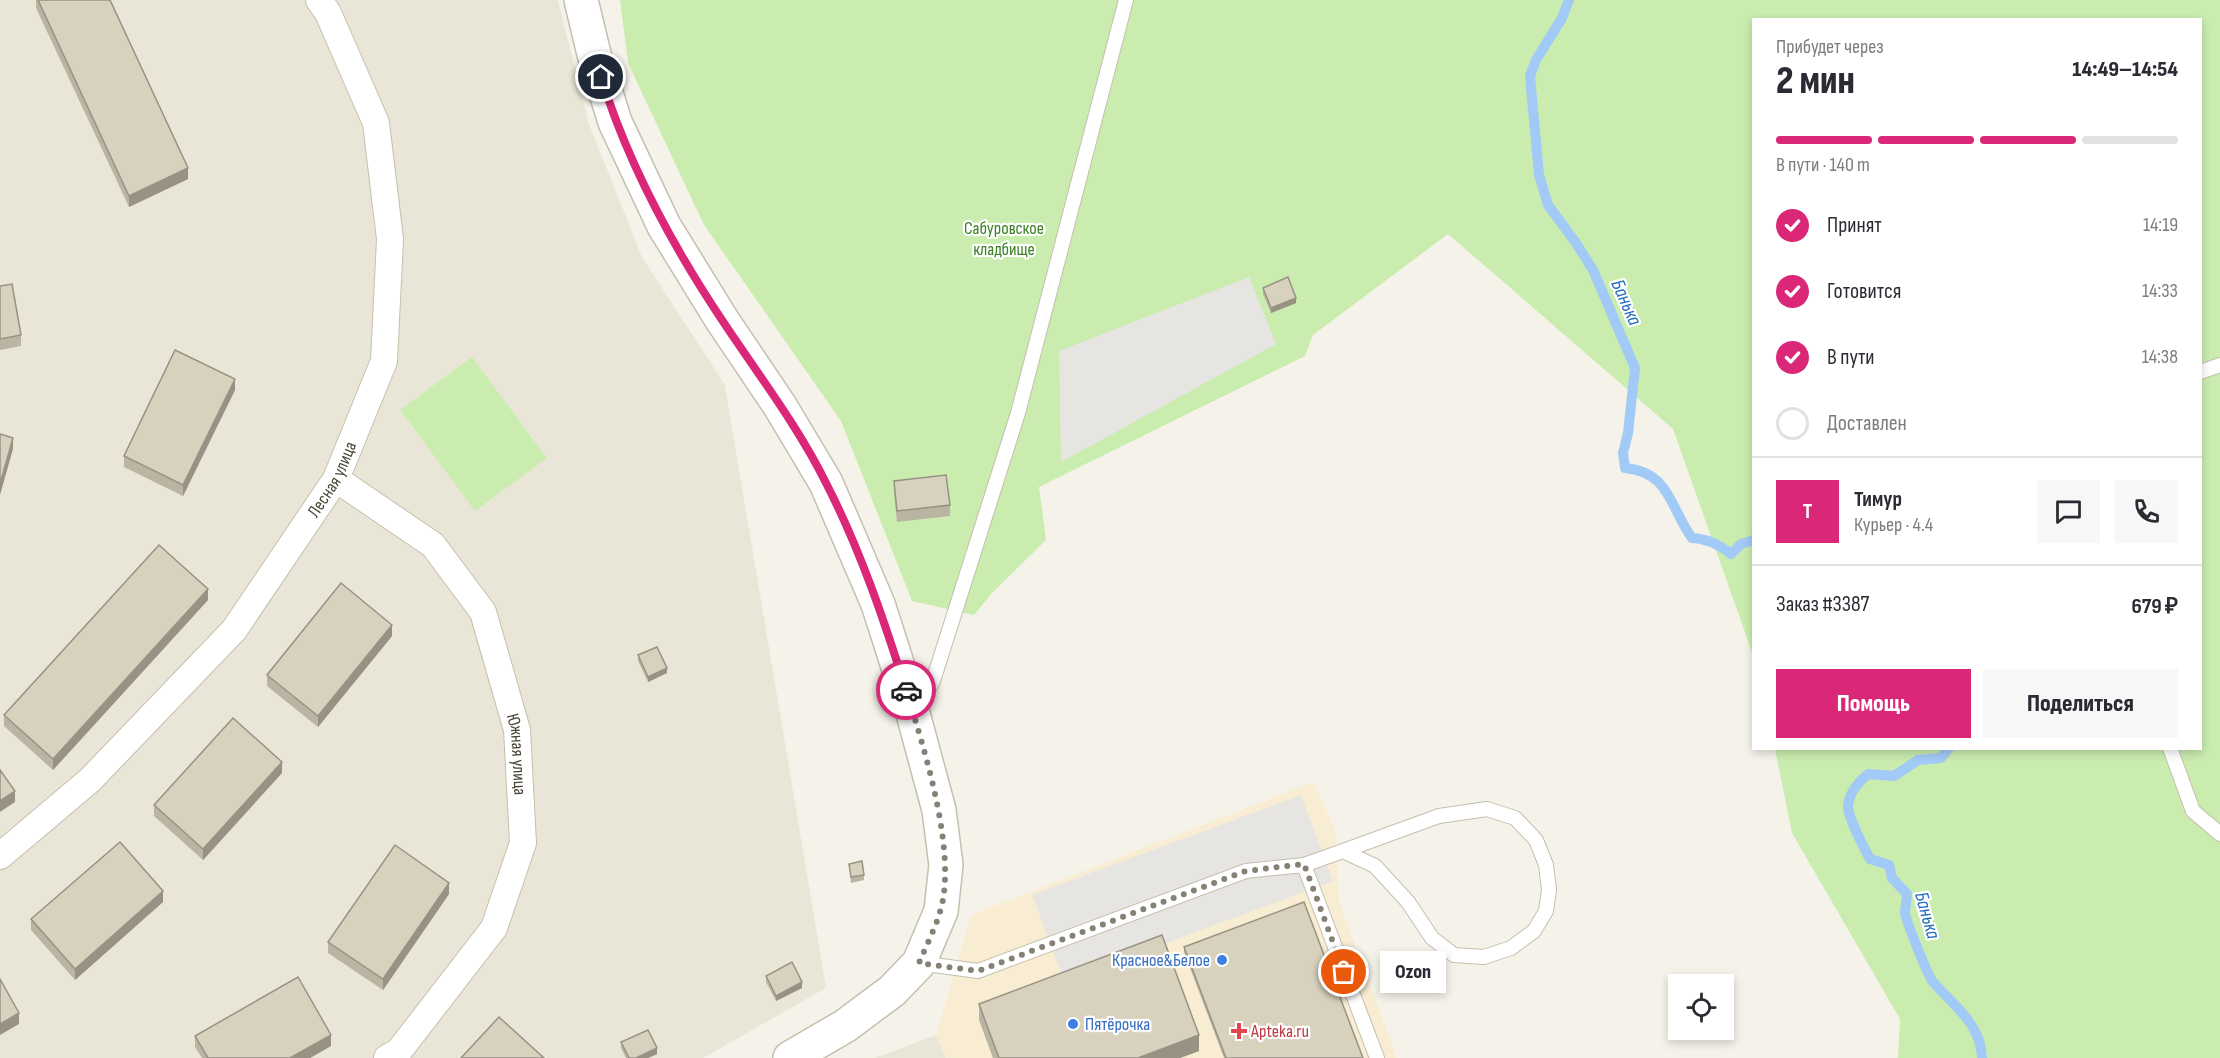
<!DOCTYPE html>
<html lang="ru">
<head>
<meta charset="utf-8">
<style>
  :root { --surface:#fff; --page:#f7f7f7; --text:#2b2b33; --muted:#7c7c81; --line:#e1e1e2; --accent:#db2777 }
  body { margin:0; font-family:"Sofia Sans Condensed",sans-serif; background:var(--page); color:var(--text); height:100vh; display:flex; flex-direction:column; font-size:22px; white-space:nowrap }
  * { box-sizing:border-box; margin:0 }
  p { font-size:20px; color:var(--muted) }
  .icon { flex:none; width:33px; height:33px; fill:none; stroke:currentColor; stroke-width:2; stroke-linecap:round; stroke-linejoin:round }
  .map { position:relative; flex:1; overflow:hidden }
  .sheet { position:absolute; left:1752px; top:18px; width:450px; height:732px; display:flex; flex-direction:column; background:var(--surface); border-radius:0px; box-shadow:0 3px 9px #0003 }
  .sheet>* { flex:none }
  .buttons { position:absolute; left:1668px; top:974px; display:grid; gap:12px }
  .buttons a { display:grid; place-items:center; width:66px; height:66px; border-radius:0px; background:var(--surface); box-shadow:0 3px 9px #0003; font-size:30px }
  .pin { position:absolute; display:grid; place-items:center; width:51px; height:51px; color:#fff; margin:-26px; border:3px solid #fff; border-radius:50%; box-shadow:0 2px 6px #0007 }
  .courier { position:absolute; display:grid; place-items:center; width:60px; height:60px; margin:-30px; border:4px solid #db2777; border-radius:50%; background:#fff; color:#222; box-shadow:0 2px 8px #0007 }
  .bubble { position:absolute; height:42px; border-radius:0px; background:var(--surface); box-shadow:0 3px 9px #0003; font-size:20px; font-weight:800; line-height:42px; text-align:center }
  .head em { font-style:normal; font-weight:800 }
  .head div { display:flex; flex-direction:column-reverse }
  .head { display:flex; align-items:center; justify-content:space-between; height:102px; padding:0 24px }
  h1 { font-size:39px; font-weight:800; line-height:45px }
  .bar { display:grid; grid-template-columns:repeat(4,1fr); gap:9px 6px; align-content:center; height:72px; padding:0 24px }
  .bar i { height:8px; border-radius:4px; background:var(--line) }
  .bar .selected { background:var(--accent) }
  .bar p { grid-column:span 4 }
  .line { display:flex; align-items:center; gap:15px; padding:0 24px; border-top:2px solid var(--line) }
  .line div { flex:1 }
  .round { display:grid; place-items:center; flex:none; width:63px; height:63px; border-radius:0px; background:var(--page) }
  ol { padding:0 24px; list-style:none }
  li { display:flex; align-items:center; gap:18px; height:66px }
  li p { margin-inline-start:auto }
  li .icon { padding:6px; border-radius:50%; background:var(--accent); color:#fff; stroke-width:4 }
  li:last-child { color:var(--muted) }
  li i { width:33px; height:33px; border:3px solid var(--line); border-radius:50% }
  .action { display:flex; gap:12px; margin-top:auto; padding:12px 24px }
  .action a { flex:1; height:69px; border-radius:0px; background:var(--accent); color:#fff; font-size:24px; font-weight:800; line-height:69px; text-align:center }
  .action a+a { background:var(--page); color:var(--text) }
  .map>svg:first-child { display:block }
  .residential { fill:#eae6d7 }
  .commercial { fill:#f8edd3 }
  .green { fill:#caecaf }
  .parking { fill:#e7e5e1 }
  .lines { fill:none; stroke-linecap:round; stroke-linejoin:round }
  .stream { stroke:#a2caf6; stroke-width:10 }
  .service-casing { stroke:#c5bfad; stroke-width:16 }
  .minor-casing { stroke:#c5bfad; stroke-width:28 }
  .tertiary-casing { stroke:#c5bfad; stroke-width:36 }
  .service { stroke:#fff; stroke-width:14 }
  .minor { stroke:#fff; stroke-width:26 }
  .tertiary { stroke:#fff; stroke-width:33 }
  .wall { fill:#bab4a3 }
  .shaded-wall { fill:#979284 }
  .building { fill:#d8d1bd; stroke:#979284; stroke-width:1.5 }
  .done { stroke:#868175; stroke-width:6; stroke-dasharray:0 10.8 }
  .route { stroke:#db2777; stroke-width:8 }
  .shop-dot { fill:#3f7fe0; stroke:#fff; stroke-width:2 }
  .health-dot { fill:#e0444e; stroke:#fff; stroke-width:2 }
  .labels { text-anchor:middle; stroke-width:4.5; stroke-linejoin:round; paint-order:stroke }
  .park-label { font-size:18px; fill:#3d8124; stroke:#fff }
  .street-label { font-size:18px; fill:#4a4436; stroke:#fff }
  .shop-label { font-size:18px; fill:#366cbe; stroke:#fff; text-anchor:end }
  .health-label { font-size:18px; fill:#be3a42; stroke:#fff; text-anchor:start }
  .water-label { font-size:20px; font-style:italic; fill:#266ebf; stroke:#fff }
</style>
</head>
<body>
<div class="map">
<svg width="2220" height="1058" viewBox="0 0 2220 1058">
  <rect width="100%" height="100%" fill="#f5f3e9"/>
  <g class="residential">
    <path d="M 0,0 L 558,0 L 589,124 L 642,257 L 725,385 L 826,988 L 703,1058 L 0,1058 Z"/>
    <path d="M 936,1035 L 946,1058 L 875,1058 Z"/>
  </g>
  <path class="commercial" d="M 1313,782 L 1335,829 L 1339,901 L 1397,1058 L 946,1058 L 936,1035 L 971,915 Z"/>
  <g class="green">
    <path d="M 620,0 L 2220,0 L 2220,1058 L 1898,1058 L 1900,1019 L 1792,833 L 1775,749 L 2200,748 L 2200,20 L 1754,20 L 1753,655 L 1673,429 L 1448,234 L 1313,335 L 1305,356 L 1039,487 L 1046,540 L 992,593 L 974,615 L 912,601 L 841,421 L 704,225 L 628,63 Z"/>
    <path d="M 472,357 L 547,458 L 475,511 L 400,410 Z"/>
  </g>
  <g class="parking">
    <path d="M 1249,277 L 1276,344 L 1061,462 L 1059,351 Z"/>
    <path d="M 1301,795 L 1333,881 L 1064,981 L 1032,895 Z"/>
  </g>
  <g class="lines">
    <g class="stream">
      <path d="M 1569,0 L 1562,18 L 1536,60 L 1530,76 L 1539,175 L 1548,205 L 1576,243 L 1593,270 L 1635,368 L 1628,433 L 1623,453 L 1625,468 C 1670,472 1670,508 1692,538 C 1708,539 1718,544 1731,554 L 1741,544 L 1754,540"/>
      <path d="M 1949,748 L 1941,758 L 1918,760 L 1894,776 L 1868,774 C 1859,781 1849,793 1848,806 C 1848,817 1864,848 1870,859 L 1889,865 L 1892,878 L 1907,894 C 1907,900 1905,907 1905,913 C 1906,921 1928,976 1933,982 C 1954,1006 1981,1024 1982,1058"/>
    </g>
    <g class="service-casing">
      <g id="service">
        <path d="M 2200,372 L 2220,365"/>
        <path d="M 914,708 L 924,698 L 933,681 L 1018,413 L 1126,0"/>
        <path d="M 2170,748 L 2193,811 L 2220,834"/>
        <path d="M 1304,865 L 1343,851 L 1375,866 L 1408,902 L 1432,938 L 1454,955 L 1484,957 L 1511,948 L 1534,931 L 1546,911 L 1549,890 L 1546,865 L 1536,840 L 1515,818 L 1487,809 L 1439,816 L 1343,851"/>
        <path d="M 919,963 L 978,971 L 1246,871 L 1304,865 L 1377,1058"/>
      </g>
    </g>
    <g class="minor-casing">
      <g id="minor">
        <path id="s1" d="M 336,479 L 433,545 L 483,612 L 517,730 L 523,843 L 494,928 L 399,1051 L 387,1058"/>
        <path id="s2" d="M 0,856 L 90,780 L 234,630 L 336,479 L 384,361 L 390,239 L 376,123 L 328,13 L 319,0"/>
      </g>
    </g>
    <g class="tertiary-casing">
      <path id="tertiary" d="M 581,0 L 594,54 L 615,122 L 664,226 L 722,320 L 780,406 L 826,483 L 878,604 L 912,710 L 939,810 L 946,865 L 941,911 L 919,963 L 892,991 L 845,1026 L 790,1058"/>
    </g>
    <use href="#service" class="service"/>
    <use href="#minor" class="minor"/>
    <use href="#tertiary" class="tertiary"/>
  </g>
  <g class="wall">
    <path d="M 36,0 L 110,0 L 188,179 L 129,207 L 36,8 Z"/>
    <path d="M 0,286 L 21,335 L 21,346 L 0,350 Z"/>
    <path d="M 1263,288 L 1296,303 L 1271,313 L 1263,294 Z"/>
    <path d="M 235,390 L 183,496 L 124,467 L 124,456 Z"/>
    <path d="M 894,481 L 950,505 L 950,516 L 897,522 L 894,492 Z"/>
    <path d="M 208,600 L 53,770 L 4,726 L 4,715 Z"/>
    <path d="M 392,636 L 318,727 L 267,686 L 267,675 Z"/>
    <path d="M 638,655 L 667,673 L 648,682 L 638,661 Z"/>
    <path d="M 282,773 L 203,860 L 154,816 L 154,805 Z"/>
    <path d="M 849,864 L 864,875 L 864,880 L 851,883 Z"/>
    <path d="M 449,894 L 383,990 L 328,953 L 328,942 Z"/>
    <path d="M 163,902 L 75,980 L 31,930 L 31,919 Z"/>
    <path d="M 1184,947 L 1363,1058 L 1224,1058 L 1184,952 Z"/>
    <path d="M 766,976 L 802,988 L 776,1001 L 766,982 Z"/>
    <path d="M 979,1004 L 1199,1051 L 1180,1058 L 993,1058 L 979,1020 Z"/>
    <path d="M 195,1036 L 331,1046 L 310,1058 L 202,1058 L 195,1047 Z"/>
    <path d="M 621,1042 L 657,1054 L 648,1058 L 626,1058 L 621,1048 Z"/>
  </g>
  <g class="shaded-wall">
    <path d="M 188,168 L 188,179 L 129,207 L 129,196 Z"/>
    <path d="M 1296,298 L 1296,303 L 1271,313 L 1271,308 Z"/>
    <path d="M 235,379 L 235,390 L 183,496 L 183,485 Z"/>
    <path d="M 13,438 L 13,449 L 0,495 L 0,484 Z"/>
    <path d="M 208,589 L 208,600 L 53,770 L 53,759 Z"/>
    <path d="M 392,625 L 392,636 L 318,727 L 318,716 Z"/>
    <path d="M 667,668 L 667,673 L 648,682 L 648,677 Z"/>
    <path d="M 282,762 L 282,773 L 203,860 L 203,849 Z"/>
    <path d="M 15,791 L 15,802 L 0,812 L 0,801 Z"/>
    <path d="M 449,883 L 449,894 L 383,990 L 383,979 Z"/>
    <path d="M 163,891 L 163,902 L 75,980 L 75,969 Z"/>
    <path d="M 802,982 L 802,988 L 776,1001 L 776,996 Z"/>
    <path d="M 19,1013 L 19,1024 L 0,1035 L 0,1024 Z"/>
    <path d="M 331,1035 L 331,1046 L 310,1058 L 290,1058 Z"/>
    <path d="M 1199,1035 L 1199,1051 L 1180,1058 L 1138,1058 Z"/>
    <path d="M 657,1048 L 657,1054 L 648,1058 L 636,1058 Z"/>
  </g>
  <g class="building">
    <path d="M 38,0 L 110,0 L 188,168 L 129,196 Z"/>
    <path d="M 1288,277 L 1296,298 L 1271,308 L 1263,288 Z"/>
    <path d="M 12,284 L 21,335 L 0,339 L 0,286 Z"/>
    <path d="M 175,350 L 235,379 L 183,485 L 124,456 Z"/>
    <path d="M 0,434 L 13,438 L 0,484 Z"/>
    <path d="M 946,475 L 950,505 L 897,511 L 894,481 Z"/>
    <path d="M 159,545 L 208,589 L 53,759 L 4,715 Z"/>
    <path d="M 341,583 L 392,625 L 318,716 L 267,675 Z"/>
    <path d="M 657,647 L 667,668 L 648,677 L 638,655 Z"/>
    <path d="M 233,718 L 282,762 L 203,849 L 154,805 Z"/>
    <path d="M 0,770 L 15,791 L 0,801 Z"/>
    <path d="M 120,842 L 163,891 L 75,969 L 31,919 Z"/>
    <path d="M 395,845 L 449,883 L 383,979 L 328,942 Z"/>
    <path d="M 862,861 L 864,875 L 851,877 L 849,864 Z"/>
    <path d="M 1304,902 L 1363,1058 L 1226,1058 L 1184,947 Z"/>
    <path d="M 1162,935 L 1199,1035 L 1138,1058 L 999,1058 L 979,1004 Z"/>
    <path d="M 792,962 L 802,982 L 776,996 L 766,976 Z"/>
    <path d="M 298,977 L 331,1035 L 290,1058 L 208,1058 L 195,1036 Z"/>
    <path d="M 0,979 L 19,1013 L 0,1024 Z"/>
    <path d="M 499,1017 L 544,1058 L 461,1058 Z"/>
    <path d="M 648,1030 L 657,1048 L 636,1058 L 629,1058 L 621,1042 Z"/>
  </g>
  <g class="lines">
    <path class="done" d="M 906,690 C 924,748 958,854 940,912 C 935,929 926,946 919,963 L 978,971 L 1246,871 L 1304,864 L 1344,972"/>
    <path class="route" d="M 601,77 C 628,164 673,247 724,323 C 758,374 799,428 826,483 C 860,549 884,620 906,690"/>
  </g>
  <g class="shop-dot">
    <circle cx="1222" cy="960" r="6"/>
    <circle cx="1073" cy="1024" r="6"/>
  </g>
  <path class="health-dot" d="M1236 1022h6v6h6v6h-6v6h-6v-6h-6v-6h6z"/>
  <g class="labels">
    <g class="park-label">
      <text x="1004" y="234">Сабуровское<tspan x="1004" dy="21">кладбище</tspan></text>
    </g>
    <g class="street-label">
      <text dy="6" stroke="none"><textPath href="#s2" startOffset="506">Лесная улица</textPath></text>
      <text dy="6" stroke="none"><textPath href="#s1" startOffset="348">Южная улица</textPath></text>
    </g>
    <g class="shop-label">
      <text x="1210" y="966">Красное&amp;Белое</text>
      <text x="1085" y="1030" text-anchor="start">Пятёрочка</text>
    </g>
    <g class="health-label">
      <text x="1251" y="1037">Apteka.ru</text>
    </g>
    <g class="water-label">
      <text transform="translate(1627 302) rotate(66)" y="7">Банька</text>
      <text transform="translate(1928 915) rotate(74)" y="7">Банька</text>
    </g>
  </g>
</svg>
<div class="buttons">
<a><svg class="icon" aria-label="locate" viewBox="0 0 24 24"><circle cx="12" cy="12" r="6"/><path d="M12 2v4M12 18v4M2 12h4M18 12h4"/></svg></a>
</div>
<div class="pin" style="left:1344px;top:972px;background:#ea580c"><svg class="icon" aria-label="bag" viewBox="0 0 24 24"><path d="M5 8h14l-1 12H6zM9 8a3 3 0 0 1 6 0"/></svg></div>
<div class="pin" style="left:601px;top:77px;background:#1f2937"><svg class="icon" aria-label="home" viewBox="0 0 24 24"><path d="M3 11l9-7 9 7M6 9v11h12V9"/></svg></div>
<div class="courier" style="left:906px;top:690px"><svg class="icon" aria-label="car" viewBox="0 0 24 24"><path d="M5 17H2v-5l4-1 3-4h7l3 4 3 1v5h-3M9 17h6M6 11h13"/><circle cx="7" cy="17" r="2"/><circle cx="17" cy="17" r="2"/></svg></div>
<div class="bubble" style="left:1380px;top:951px;width:66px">Ozon</div>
<section class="sheet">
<div class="head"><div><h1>2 мин</h1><p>Прибудет через</p></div><em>14:49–14:54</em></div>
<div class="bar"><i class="selected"></i><i class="selected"></i><i class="selected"></i><i></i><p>В пути · 140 m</p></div>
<ol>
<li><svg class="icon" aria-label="check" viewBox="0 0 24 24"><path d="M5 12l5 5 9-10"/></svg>Принят<p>14:19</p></li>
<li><svg class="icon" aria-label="check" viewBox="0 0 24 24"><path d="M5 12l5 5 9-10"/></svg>Готовится<p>14:33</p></li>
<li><svg class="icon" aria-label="check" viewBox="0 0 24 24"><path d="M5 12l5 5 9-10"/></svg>В пути<p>14:38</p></li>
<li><i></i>Доставлен</li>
</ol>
<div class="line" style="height:108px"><b class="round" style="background:var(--accent);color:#fff">Т</b><div><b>Тимур</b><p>Курьер · 4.4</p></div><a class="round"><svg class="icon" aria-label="chat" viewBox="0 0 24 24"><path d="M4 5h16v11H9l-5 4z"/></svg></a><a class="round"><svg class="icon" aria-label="phone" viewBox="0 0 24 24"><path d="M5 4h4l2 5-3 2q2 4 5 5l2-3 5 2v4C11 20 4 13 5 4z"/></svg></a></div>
<div class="line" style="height:78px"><div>Заказ #3387</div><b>679 ₽</b></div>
<div class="action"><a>Помощь</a><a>Поделиться</a></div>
</section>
</div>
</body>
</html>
